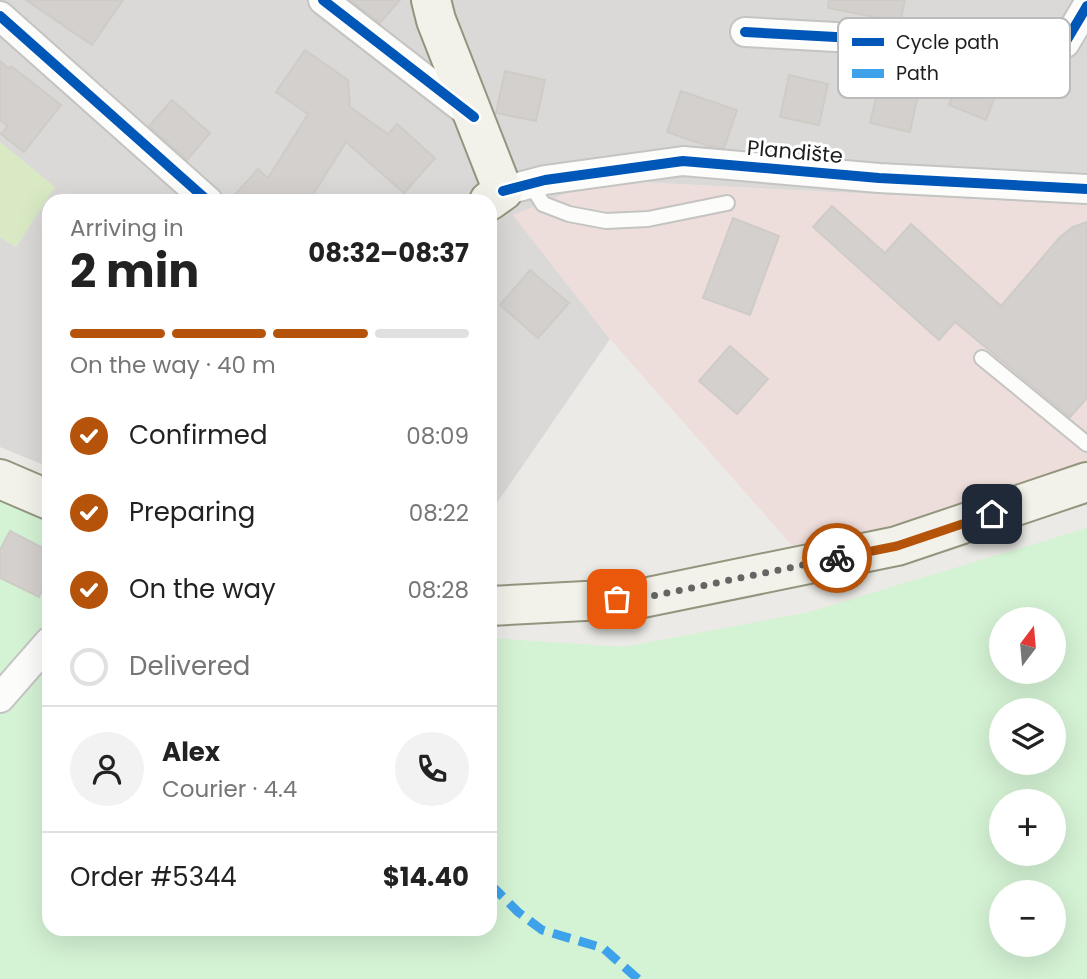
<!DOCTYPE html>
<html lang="en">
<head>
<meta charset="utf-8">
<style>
  :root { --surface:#fff; --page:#f2f2f2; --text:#222; --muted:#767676; --line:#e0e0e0; --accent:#b45309 }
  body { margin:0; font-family:Poppins,sans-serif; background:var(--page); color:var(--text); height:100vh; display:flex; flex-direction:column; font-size:26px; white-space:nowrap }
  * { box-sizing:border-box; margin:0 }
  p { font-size:23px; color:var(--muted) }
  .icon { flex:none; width:38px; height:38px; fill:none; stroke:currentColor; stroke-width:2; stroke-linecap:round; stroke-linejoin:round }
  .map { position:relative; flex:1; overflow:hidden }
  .sheet { position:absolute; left:42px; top:194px; width:455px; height:742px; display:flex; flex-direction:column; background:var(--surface); border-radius:21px; box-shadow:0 7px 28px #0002 }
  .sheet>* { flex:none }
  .needle { width:46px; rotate:16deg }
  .controls { position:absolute; left:989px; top:607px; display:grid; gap:14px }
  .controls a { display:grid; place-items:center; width:77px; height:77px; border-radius:50%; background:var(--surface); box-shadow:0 7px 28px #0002; font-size:35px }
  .pin { position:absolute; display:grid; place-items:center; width:60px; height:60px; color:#fff; margin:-30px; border-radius:14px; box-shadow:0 4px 10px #0006 }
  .courier { position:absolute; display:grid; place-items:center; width:70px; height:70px; margin:-35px; border:5px solid #b45309; border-radius:50%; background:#fff; color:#222; box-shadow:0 2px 9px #0007 }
  .overview em { font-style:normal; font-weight:700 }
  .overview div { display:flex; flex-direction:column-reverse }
  .overview { display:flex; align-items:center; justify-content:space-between; height:119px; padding:0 28px }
  h1 { font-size:46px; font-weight:700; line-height:52px }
  .bar { display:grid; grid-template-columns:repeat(4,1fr); gap:10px 7px; align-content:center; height:84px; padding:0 28px }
  .bar i { height:9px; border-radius:5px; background:var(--line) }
  .bar .selected { background:var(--accent) }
  .bar p { grid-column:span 4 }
  .line { display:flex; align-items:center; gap:18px; padding:0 28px; border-top:2px solid var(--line) }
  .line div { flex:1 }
  .round { display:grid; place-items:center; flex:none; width:74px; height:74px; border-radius:37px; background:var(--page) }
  ol { padding:0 28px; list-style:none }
  li { display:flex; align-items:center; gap:21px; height:77px }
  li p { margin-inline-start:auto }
  li .icon { padding:7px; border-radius:50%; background:var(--accent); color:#fff; stroke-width:4 }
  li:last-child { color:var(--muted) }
  li i { width:38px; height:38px; border:4px solid var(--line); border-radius:50% }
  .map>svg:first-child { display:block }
  .residential { fill:#dbd9d7 }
  .commercial { fill:#eededb }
  .grass { fill:#d8e9c4 }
  .park { fill:#d4f2d4; fill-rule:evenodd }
  .building { fill:#d3d0cd; stroke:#cfccc7; stroke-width:2 }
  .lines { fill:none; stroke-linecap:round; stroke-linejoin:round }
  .service-casing { stroke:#c4c4c2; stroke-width:18 }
  .minor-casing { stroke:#c4c4c2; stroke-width:32 }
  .secondary-casing { stroke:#93957e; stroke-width:42 }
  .service { stroke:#fcfcfb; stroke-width:14 }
  .minor { stroke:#fcfcfb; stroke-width:28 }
  .secondary { stroke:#f3f2ea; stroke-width:38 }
  .quiet { stroke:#3da2ea; stroke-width:9; stroke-dasharray:18 9; stroke-linecap:butt }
  .cycleway-casing { stroke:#fff; stroke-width:15 }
  .cycleway { stroke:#0057b8; stroke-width:10 }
  .done { stroke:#656563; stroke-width:7; stroke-dasharray:0 12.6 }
  .route { stroke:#b45309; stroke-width:9 }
  .labels { text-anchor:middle; stroke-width:6; stroke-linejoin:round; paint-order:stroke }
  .street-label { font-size:21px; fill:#1d1d1d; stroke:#fff }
  .key { fill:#fff; stroke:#bbb; stroke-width:2 }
  .key-label { font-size:19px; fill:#1d1d1d }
</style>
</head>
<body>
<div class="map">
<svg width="1087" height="979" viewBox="0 0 1087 979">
  <rect width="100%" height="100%" fill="#eceae6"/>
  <path class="residential" d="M 0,0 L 1087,0 L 1087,205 L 598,180 L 514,216 L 610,339 L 490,513 L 490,201 L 49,201 L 49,467 L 0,447 L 0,237 L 16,247 L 54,187 L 0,142 Z"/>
  <path class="commercial" d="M 598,180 L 1087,205 L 1087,480 L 803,558 L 610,339 L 513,215 Z"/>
  <path class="grass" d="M 0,142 L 55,187 L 16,247 L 0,237 Z"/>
  <path class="park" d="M 0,484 L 49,512 L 49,929 L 490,929 L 490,638 L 624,647 L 809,612 L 1087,528 L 1087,979 L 0,979 ZM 1001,620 L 1054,620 L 1054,672 L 1001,672 ZM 1001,710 L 1054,710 L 1054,763 L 1001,763 ZM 1001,802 L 1054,802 L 1054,854 L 1001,854 ZM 1001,892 L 1054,892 L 1054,945 L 1001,945 Z"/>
  <g class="building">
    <path d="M 26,0 L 123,0 L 92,45 Z"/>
    <path d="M 350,0 L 400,0 L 380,23 Z"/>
    <path d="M 829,0 L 905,0 L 900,22 L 828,8 Z"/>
    <path d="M 305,50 L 348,80 L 350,107 L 388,134 L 397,124 L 435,158 L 404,193 L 346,142 L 309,201 L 229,201 L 258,169 L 268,178 L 308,114 L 276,92 Z"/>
    <path d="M 0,61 L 9,69 L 11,66 L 61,105 L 24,152 L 1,134 L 8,126 L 0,120 Z"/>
    <path d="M 964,66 L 1001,80 L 986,120 L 949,105 Z"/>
    <path d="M 505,71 L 545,80 L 536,121 L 496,113 Z"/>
    <path d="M 789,75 L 828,84 L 819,125 L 780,117 Z"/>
    <path d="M 880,82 L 919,90 L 910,132 L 870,123 Z"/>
    <path d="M 681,91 L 737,110 L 724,148 L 708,146 L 667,132 Z"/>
    <path d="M 172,100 L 210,133 L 187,160 L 149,126 Z"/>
    <path d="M 832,206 L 885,253 L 911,224 L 1001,306 L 1060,237 L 1073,227 L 1087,222 L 1087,398 L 1070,417 L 955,322 L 939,340 L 813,227 Z"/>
    <path d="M 733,218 L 779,236 L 750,315 L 703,298 Z"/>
    <path d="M 530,270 L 569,303 L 538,338 L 500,305 Z"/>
    <path d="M 730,346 L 768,379 L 737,414 L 699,381 Z"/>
    <path d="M 10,531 L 49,551 L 49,577 L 39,597 L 0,578 L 0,550 Z"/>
  </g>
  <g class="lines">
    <g class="service-casing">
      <g id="service">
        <path d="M 530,183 L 543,204 L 569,214 L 606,221 L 648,219 L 727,203"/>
        <path d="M 982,358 L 1087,444"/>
      </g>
    </g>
    <g class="minor-casing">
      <g id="minor">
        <path d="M 323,0 L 474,117"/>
        <path d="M 0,16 L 208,201"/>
        <path d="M 745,32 L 854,38 L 1065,43 L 1087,6"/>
        <path d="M 503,191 L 545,180 L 683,161 L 879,178 L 1087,189"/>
        <path d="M 0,698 L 49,642"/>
      </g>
    </g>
    <g class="secondary-casing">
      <g id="secondary">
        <path d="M 431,0 L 436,20 L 503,191 L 489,201"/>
        <path d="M 0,479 L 49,500"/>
        <path d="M 490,606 L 643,598 L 897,546 L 1087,482"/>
      </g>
    </g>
    <use href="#service" class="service"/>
    <use href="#minor" class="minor"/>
    <use href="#secondary" class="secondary"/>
    <path class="quiet" d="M 490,884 L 518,912 L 542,930 L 603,948 L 638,979"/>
    <g class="cycleway-casing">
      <g id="cycleway">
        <path d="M 323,0 L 474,117"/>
        <path d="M 0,16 L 208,201"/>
        <path d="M 745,32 L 854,38 L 1065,43 L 1087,6"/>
        <path d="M 503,191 L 545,180 L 683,161 L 879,178 L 1087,189"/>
      </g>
    </g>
    <use href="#cycleway" class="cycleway"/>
  </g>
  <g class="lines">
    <path class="done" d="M 617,599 L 643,598 L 837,558"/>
    <path class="route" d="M 837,558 L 897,546 L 992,514"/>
  </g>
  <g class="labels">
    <g class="street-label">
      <text transform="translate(795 152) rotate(5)" y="7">Plandište</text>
    </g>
  </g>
  <rect x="838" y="18" width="232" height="80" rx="10" class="key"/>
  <rect x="852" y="38" width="32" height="8" fill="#0057b8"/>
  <rect x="852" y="69" width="32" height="9" fill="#3da2ea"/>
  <g class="key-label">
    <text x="896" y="49">Cycle path</text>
    <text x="896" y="80">Path</text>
  </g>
</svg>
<div class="controls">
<a><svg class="needle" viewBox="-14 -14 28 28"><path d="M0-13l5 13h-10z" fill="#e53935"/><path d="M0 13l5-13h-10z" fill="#767676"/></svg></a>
<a><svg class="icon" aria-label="layers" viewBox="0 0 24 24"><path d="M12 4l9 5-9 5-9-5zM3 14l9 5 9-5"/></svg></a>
<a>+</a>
<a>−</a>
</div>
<div class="pin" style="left:617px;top:599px;background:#ea580c"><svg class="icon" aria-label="bag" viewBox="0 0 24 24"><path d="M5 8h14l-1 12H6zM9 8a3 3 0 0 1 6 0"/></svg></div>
<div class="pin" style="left:992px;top:514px;background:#1f2937"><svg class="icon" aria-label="home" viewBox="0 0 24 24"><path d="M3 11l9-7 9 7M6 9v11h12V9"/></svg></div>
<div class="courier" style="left:837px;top:558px"><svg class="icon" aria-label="bike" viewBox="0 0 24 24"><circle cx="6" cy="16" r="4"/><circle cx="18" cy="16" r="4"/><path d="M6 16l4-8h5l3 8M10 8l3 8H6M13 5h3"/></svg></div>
<section class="sheet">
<div class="overview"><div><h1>2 min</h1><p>Arriving in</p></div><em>08:32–08:37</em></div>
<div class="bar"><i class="selected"></i><i class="selected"></i><i class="selected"></i><i></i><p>On the way · 40 m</p></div>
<ol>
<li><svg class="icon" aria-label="check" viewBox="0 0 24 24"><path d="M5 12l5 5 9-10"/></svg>Confirmed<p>08:09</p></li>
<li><svg class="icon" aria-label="check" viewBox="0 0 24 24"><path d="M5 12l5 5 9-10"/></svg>Preparing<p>08:22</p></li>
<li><svg class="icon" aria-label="check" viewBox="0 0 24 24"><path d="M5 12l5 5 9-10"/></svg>On the way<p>08:28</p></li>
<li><i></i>Delivered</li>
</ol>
<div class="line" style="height:126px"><a class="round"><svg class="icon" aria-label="person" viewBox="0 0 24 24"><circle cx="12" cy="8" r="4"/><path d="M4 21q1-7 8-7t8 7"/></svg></a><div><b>Alex</b><p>Courier · 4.4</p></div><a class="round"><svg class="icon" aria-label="phone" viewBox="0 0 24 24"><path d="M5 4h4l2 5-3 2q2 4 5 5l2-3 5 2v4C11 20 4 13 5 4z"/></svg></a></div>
<div class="line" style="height:91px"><div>Order #5344</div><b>$14.40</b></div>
</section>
</div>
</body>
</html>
